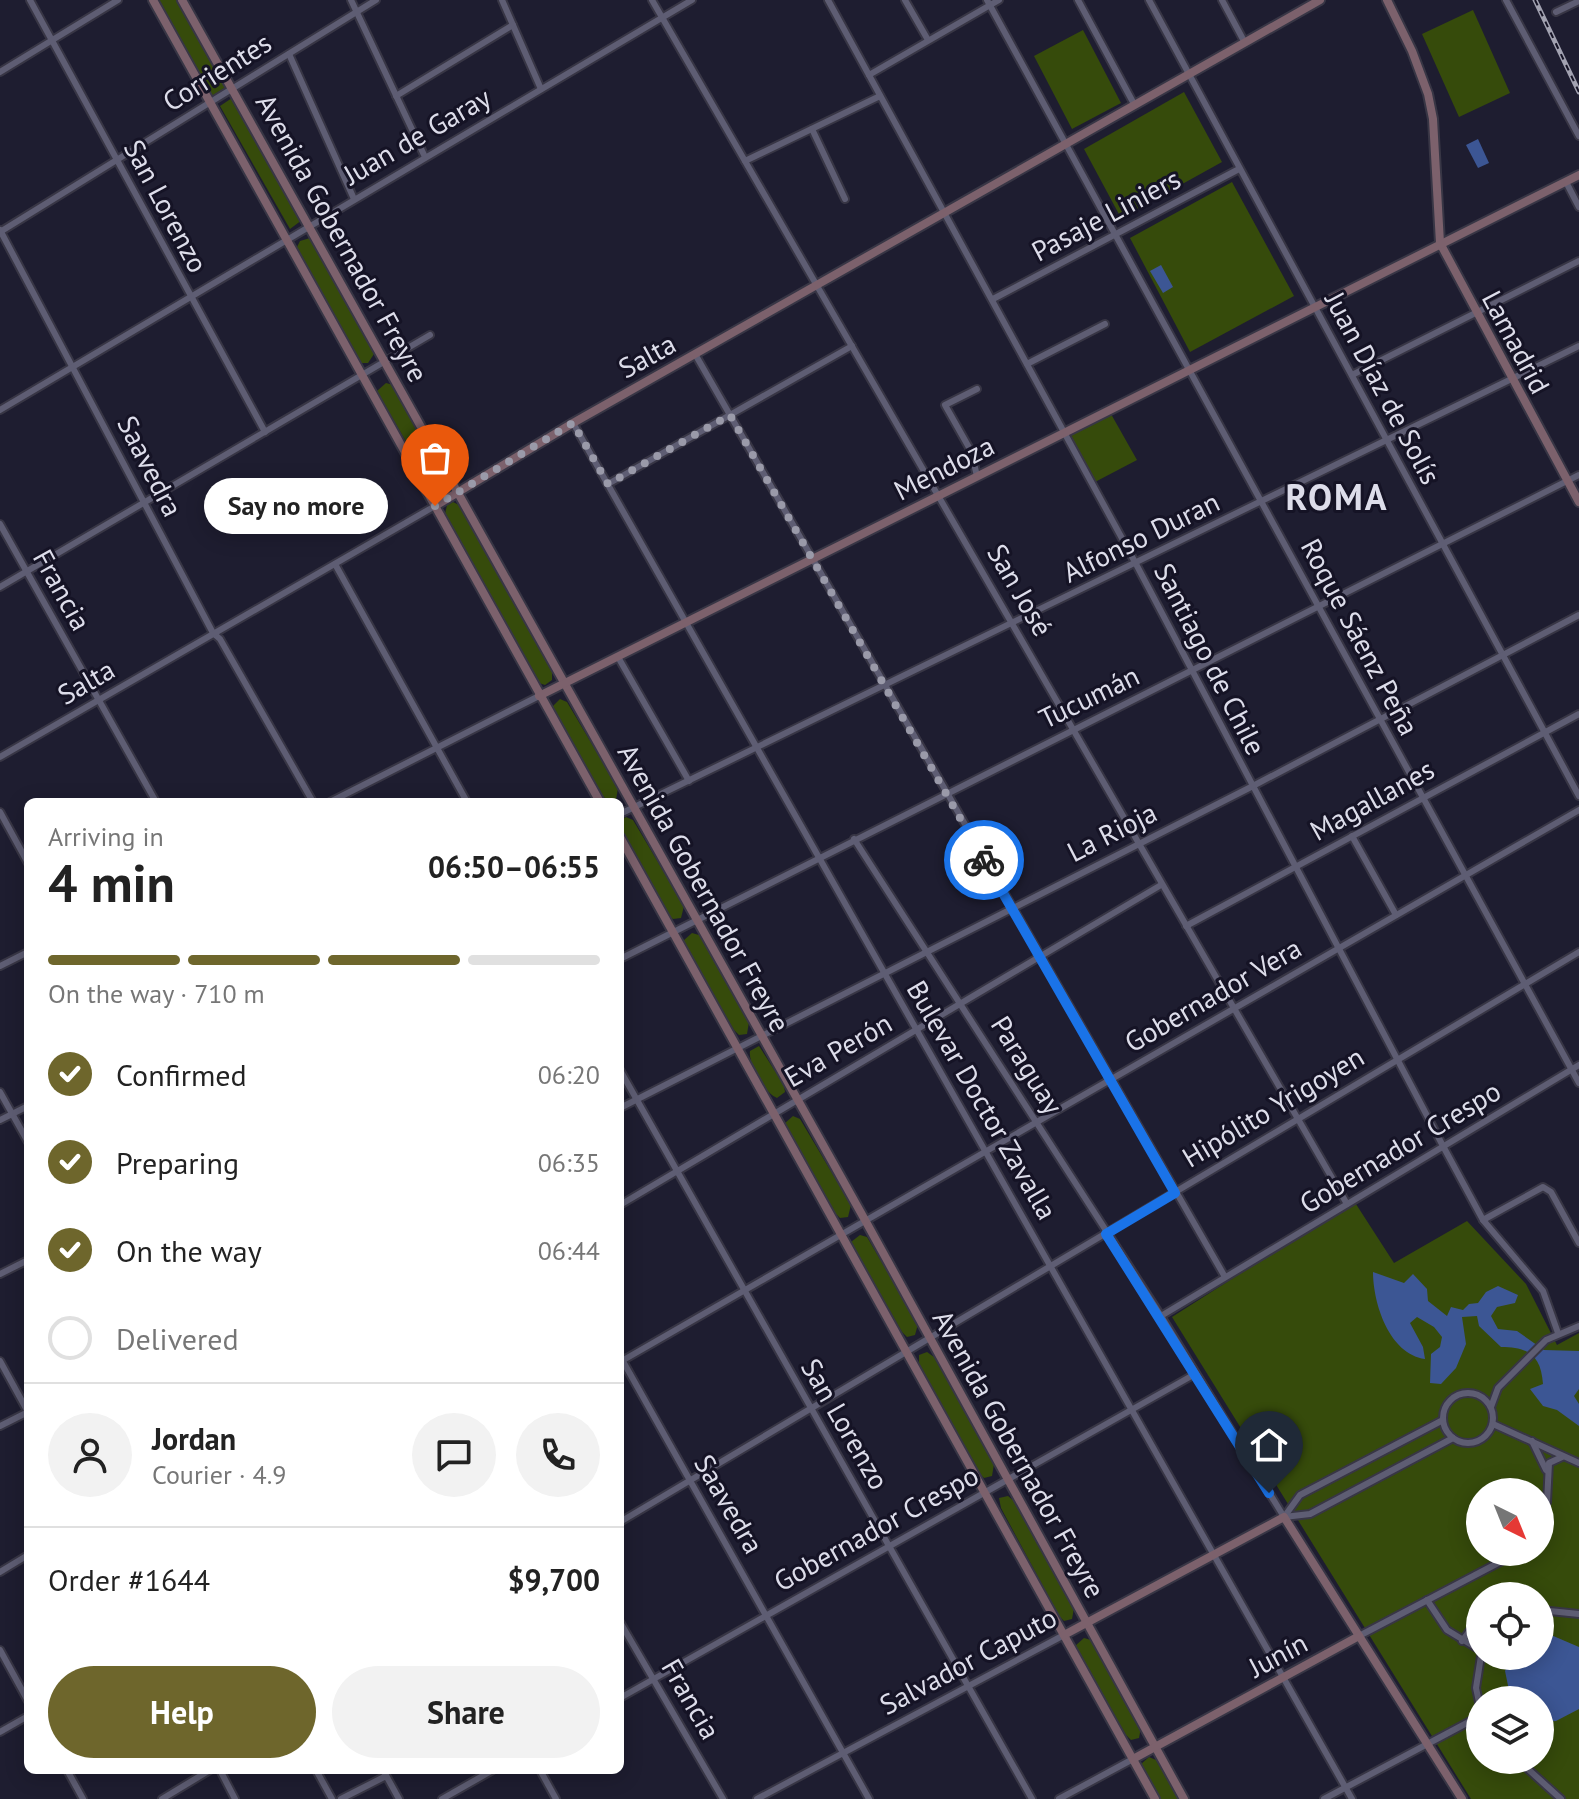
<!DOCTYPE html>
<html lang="en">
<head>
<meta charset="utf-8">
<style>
  :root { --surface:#fff; --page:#f2f2f2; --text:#222; --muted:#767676; --line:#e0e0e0; --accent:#6e662c }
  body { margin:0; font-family:"PT Sans",sans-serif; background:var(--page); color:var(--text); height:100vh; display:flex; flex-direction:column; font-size:30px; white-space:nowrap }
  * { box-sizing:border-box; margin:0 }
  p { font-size:26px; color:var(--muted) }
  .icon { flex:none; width:44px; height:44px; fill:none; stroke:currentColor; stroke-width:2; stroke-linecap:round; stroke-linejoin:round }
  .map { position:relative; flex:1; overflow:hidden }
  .side { position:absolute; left:24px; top:798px; width:600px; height:976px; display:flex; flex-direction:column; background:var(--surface); border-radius:12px; box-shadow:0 4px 20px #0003 }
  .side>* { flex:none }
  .needle { width:52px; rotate:137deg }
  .controls { position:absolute; left:1466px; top:1478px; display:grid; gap:16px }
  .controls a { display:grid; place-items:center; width:88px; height:88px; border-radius:50%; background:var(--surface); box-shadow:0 4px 20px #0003; font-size:40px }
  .pin { position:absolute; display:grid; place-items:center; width:68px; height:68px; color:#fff; margin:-82px -34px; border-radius:50% 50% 50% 0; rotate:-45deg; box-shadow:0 0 8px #0007 }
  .pin .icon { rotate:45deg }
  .courier { position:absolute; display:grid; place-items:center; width:80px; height:80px; margin:-40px; border:6px solid #1a73e8; border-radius:50%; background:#fff; color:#222; box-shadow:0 2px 10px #0007 }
  .bubble { position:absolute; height:56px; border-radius:28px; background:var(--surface); box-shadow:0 4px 20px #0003; font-size:26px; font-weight:700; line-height:56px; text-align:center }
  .overview em { font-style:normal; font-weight:700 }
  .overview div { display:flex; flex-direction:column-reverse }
  .overview { display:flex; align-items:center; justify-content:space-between; height:136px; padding:0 24px }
  h1 { font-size:52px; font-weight:700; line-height:60px }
  .bar { display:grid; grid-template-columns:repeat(4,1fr); gap:12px 8px; align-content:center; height:96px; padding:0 24px }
  .bar i { height:10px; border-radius:6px; background:var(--line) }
  .bar .on { background:var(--accent) }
  .bar p { grid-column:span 4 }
  .line { display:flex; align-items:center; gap:20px; padding:0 24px; border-top:2px solid var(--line) }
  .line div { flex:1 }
  .round { display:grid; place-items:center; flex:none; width:84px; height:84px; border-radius:42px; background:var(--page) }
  ol { padding:0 24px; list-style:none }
  li { display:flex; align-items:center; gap:24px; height:88px }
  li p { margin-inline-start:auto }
  li .icon { padding:8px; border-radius:50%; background:var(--accent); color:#fff; stroke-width:4 }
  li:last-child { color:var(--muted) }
  li i { width:44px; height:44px; border:4px solid var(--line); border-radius:50% }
  .action { display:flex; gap:16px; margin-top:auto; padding:16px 24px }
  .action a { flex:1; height:92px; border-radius:48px; background:var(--accent); color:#fff; font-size:32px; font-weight:700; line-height:92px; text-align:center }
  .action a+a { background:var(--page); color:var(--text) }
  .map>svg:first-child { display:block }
  .green { fill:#364b0b; fill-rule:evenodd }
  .water { fill:#3c5694 }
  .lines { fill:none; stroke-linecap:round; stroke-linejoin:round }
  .street-casing { stroke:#383645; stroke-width:10 }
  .secondary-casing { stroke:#383645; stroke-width:12 }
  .street { stroke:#5e5d73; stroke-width:6 }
  .secondary { stroke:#7c616c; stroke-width:8 }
  .rail-casing { stroke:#a2a2b1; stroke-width:5 }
  .rail { stroke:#151325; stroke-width:2; stroke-dasharray:6; stroke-linecap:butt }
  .done { stroke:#9a9aa9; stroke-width:8; stroke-dasharray:0 14.4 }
  .route { stroke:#1a73e8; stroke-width:10 }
  .labels { text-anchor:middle; stroke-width:6; stroke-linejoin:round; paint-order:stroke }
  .street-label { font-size:28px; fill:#ddddea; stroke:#151325 }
  .district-label { font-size:36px; font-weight:bold; letter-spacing:2px; fill:#ddddea; stroke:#151325 }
</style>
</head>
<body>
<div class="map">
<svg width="1579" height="1799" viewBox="0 0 1579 1799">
  <rect width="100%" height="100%" fill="#1e1d30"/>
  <g class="green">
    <path d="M 159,0 L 176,0 L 226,87 L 212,96 Z"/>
    <path d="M 1473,10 L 1510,93 L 1459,117 L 1422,34 Z"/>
    <path d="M 1083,30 L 1121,103 L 1072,129 L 1034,56 Z"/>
    <path d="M 1184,92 L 1222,162 L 1121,218 L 1084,149 Z"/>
    <path d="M 232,98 L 302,220 L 290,229 L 220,106 Z"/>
    <path d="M 1232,182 L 1294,296 L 1190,352 L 1130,238 Z"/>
    <path d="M 310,238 L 374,354 L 368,363 L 361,363 L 297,247 L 300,241 Z"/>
    <path d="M 386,383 L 393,385 L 444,472 L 441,483 L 433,485 L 428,480 L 377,391 Z"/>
    <path d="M 1111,414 L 1137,460 L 1095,482 L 1069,435 Z"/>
    <path d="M 453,502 L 459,505 L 552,671 L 552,680 L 545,685 L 536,682 L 445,514 L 447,505 Z"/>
    <path d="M 560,699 L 567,702 L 618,788 L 616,800 L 608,801 L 603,796 L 552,707 Z"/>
    <path d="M 626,817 L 633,820 L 684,906 L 681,918 L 673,919 L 668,915 L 620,829 L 620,821 Z"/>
    <path d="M 692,933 L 699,935 L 749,1022 L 747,1034 L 739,1035 L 734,1030 L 683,941 Z"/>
    <path d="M 759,1046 L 784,1085 L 785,1092 L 777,1098 C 765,1094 748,1064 750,1051 Z"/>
    <path d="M 793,1116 L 800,1119 L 851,1205 L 848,1217 L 840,1218 L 835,1213 L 784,1124 Z"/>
    <path d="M 1354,1201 L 1394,1263 L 1467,1221 L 1526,1284 L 1557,1345 L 1579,1333 L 1579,1799 L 1471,1799 L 1172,1317 ZM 1480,1492 L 1540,1492 L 1540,1552 L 1480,1552 ZM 1480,1596 L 1540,1596 L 1540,1656 L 1480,1656 ZM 1480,1700 L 1540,1700 L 1540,1760 L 1480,1760 Z"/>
    <path d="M 860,1235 L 867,1237 L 918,1324 L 915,1335 L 907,1337 L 902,1332 L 851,1242 Z"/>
    <path d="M 927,1352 L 934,1357 L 994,1464 L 992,1476 L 984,1478 L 979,1473 L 919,1363 L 919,1355 Z"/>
    <path d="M 1008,1496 L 1014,1501 L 1074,1608 L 1072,1619 L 1064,1621 L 1059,1616 L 1001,1508 L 999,1498 Z"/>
    <path d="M 1084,1638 L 1091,1640 L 1141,1727 L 1139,1738 L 1131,1740 L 1126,1735 L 1075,1646 Z"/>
    <path d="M 1149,1757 L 1156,1760 L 1179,1799 L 1159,1799 L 1140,1765 Z"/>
  </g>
  <g class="water">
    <path d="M 1478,139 L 1489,163 L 1478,168 L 1466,145 Z"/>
    <path d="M 1161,265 L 1173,287 L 1163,293 L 1150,271 Z"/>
    <path d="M 1373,1272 L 1404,1283 L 1413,1274 L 1427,1289 L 1428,1301 L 1447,1316 L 1451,1307 L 1463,1310 L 1469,1304 L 1478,1303 L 1486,1292 L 1498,1286 L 1518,1295 L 1515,1303 L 1497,1307 L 1491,1316 L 1498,1329 L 1517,1331 L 1544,1350 L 1579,1351 L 1579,1389 L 1574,1396 L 1579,1404 L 1579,1426 L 1557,1410 L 1543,1406 L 1530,1389 L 1543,1384 C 1541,1355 1528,1347 1501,1347 L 1479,1326 L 1477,1316 L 1462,1317 L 1466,1344 L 1456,1368 L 1441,1384 L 1430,1383 L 1431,1354 L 1440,1347 L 1442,1337 L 1434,1327 L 1417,1317 L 1410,1323 L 1423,1347 L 1425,1359 C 1389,1354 1373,1303 1373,1272 Z"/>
    <path d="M 1551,1635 L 1579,1647 L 1579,1709 L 1556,1721 L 1543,1722 L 1540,1700 L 1511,1700 L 1505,1671 L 1512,1656 L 1540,1656 L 1540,1636 Z"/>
  </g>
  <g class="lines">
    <g class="street-casing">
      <g id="street">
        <path d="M 30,0 L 265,432"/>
        <path d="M 351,0 L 425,157"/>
        <path d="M 502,0 L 541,89"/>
        <path d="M 652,0 L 1347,1204"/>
        <path d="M 828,0 L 1136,564 L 1443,1146 L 1483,1220 L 1543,1291 L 1558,1333"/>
        <path d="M 905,0 L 928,40"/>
        <path d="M 987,0 L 1579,1083"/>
        <path d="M 1078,0 L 1134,104"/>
        <path d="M 1149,0 L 1579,796"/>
        <path d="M 1222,0 L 1245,43"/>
        <path d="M 1506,0 L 1579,136"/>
        <path d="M 1556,12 L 1579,1"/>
        <path d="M 289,54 L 354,199"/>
        <path d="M 0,72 L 118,0"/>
        <path d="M 869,75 L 999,0"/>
        <path d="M 396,96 L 513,25"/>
        <path d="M 812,129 L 845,199"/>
        <path d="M 745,161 L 880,96"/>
        <path d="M 1566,182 L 1579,207"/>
        <path d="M 0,230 L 213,633 L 220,639 L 313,802"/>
        <path d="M 0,232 L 376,0"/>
        <path d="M 993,299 L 1239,169"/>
        <path d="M 695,354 L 1225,1277"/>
        <path d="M 1027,364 L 1105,324"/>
        <path d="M 1352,375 L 1579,261"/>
        <path d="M 977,389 L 945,405 L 971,451 L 977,476"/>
        <path d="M 0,410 L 692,0"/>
        <path d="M 573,423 L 1352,1799"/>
        <path d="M 608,484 L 852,346"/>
        <path d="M 0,524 L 156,802"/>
        <path d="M 335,564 L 467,802"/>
        <path d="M 0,587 L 430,335"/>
        <path d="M 618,657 L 689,781"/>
        <path d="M 0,757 L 435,506"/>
        <path d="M 330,802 L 539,696"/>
        <path d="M 0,812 L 28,863"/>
        <path d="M 620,814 L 1579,346"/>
        <path d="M 1352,836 L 1396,915"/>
        <path d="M 854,839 L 1161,1316 L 1284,1517"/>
        <path d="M 1186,926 L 1579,714"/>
        <path d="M 620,959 L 1579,475"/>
        <path d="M 0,966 L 28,952"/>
        <path d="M 620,1070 L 1032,1799"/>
        <path d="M 0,1092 L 28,1142"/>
        <path d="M 620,1108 L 1251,787 L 1579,615"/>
        <path d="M 0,1120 L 28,1106"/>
        <path d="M 620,1205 L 1161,885"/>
        <path d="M 1483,1220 L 1543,1187 L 1551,1192 L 1579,1243"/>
        <path d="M 0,1274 L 28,1260"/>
        <path d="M 1161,1316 L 1579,1065"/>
        <path d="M 620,1356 L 869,1799"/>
        <path d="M 0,1361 L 28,1412"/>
        <path d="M 620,1362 L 1579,810"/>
        <circle cx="1468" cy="1418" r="25"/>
        <path d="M 1491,1407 L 1498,1388 L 1546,1340 L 1579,1326"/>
        <path d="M 1493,1424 L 1579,1463"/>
        <path d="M 0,1426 L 28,1412"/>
        <path d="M 1532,1441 L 1546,1470"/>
        <path d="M 1284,1517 L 1300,1495 L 1443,1420"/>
        <path d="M 1284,1517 L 1310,1514 L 1453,1438"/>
        <path d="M 1540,1520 L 1547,1502 L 1549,1463 L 1562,1457"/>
        <path d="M 620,1522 L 1579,952"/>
        <path d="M 0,1572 L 28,1555"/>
        <path d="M 1427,1600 L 1447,1630 L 1480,1650"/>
        <path d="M 1540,1610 L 1579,1614"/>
        <path d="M 620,1622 L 723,1799"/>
        <path d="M 1359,1636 L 1519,1552"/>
        <path d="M 1462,1641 L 1471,1629 L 1480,1629"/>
        <path d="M 0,1650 L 28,1701"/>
        <path d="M 620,1698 L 1195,1374"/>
        <path d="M 1480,1707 L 1476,1688 L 1481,1656"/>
        <path d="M 0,1732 L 28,1716"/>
        <path d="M 1518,1760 L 1561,1799"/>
        <path d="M 67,1770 L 83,1799"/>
        <path d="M 220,1770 L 235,1799"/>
        <path d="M 316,1770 L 332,1799"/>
        <path d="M 383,1770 L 399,1799"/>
        <path d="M 540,1770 L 556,1799"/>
        <path d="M 162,1799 L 210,1770"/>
        <path d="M 341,1799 L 386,1776"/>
        <path d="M 442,1799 L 493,1770"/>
        <path d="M 757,1799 L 1064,1635"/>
        <path d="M 1059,1799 L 1133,1759"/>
        <path d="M 1324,1799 L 1480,1716"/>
      </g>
    </g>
    <g class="secondary-casing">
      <g id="secondary">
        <path d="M 153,0 L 600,802"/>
        <path d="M 182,0 L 865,1220 L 1184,1799"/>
        <path d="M 1387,0 L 1412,51 L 1428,94 L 1433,119 L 1440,243 L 1579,502"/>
        <path d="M 435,506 L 573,423 L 1320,0"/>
        <path d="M 539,696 L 1579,175"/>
        <path d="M 620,837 L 1155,1799"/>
        <path d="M 1064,1635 L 1284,1517 L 1462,1799"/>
        <path d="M 1133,1759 L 1359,1636"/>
      </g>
    </g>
    <use href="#street" class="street"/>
    <use href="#secondary" class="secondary"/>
    <g class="rail-casing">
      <path id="rail" d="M 1535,0 L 1579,92"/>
    </g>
    <use href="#rail" class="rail"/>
  </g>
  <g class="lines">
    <path class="done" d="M 435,506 L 573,423 L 608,484 L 730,415 L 984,860"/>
    <path class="route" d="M 984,860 L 1175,1193 L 1106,1234 L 1269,1493"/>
  </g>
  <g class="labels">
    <g class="street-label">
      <text transform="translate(217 72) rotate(-32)" y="10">Corrientes</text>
      <text transform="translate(417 136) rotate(-30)" y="10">Juan de Garay</text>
      <text transform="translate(166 206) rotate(62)" y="10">San Lorenzo</text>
      <text transform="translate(1106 215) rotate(-28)" y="10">Pasaje Liniers</text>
      <text transform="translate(342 238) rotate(61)" y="10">Avenida Gobernador Freyre</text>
      <text transform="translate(1516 342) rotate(62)" y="10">Lamadrid</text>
      <text transform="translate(647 356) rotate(-29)" y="10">Salta</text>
      <text transform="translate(1383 388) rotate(62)" y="10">Juan Díaz de Solís</text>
      <text transform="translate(150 466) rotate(63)" y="10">Saavedra</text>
      <text transform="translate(944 468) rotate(-27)" y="10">Mendoza</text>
      <text transform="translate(1141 537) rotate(-26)" y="10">Alfonso Duran</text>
      <text transform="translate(62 590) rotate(61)" y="10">Francia</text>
      <text transform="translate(1020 590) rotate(60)" y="10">San José</text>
      <text transform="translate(1360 637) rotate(62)" y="10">Roque Sáenz Peña</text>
      <text transform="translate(1210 659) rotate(63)" y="10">Santiago de Chile</text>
      <text transform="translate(86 682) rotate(-30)" y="10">Salta</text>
      <text transform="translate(1089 697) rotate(-26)" y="10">Tucumán</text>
      <text transform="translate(1372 800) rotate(-29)" y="10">Magallanes</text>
      <text transform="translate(1112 832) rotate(-27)" y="10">La Rioja</text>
      <text transform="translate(704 888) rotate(61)" y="10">Avenida Gobernador Freyre</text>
      <text transform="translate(1213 995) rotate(-30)" y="10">Gobernador Vera</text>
      <text transform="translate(838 1050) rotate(-30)" y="10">Eva Perón</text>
      <text transform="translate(1027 1065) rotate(58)" y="10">Paraguay</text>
      <text transform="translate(982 1100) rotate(60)" y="10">Bulevar Doctor Zavalla</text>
      <text transform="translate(1273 1107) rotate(-31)" y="10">Hipólito Yrigoyen</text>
      <text transform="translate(1400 1147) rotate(-31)" y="10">Gobernador Crespo</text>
      <text transform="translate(845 1424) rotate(60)" y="10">San Lorenzo</text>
      <text transform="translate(1019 1454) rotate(61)" y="10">Avenida Gobernador Freyre</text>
      <text transform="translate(729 1504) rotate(60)" y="10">Saavedra</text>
      <text transform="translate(876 1528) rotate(-29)" y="10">Gobernador Crespo</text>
      <text transform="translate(1278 1655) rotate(-28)" y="10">Junín</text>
      <text transform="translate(968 1661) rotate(-28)" y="10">Salvador Caputo</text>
      <text transform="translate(691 1699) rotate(60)" y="10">Francia</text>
    </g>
    <g class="district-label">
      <text x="1337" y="510">ROMA</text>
    </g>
  </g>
</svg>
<div class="controls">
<a><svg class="needle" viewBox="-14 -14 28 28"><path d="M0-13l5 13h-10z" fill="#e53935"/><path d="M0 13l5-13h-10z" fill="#767676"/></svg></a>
<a><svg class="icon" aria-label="locate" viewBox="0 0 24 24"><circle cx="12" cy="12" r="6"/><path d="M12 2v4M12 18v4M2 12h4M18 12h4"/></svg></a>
<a><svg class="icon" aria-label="layers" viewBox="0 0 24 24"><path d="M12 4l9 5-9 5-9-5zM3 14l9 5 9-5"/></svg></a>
</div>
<div class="pin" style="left:435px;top:506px;background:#ea580c"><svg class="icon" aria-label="bag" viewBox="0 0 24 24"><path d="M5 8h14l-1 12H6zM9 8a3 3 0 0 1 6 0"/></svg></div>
<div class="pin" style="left:1269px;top:1493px;background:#1f2937"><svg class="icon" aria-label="home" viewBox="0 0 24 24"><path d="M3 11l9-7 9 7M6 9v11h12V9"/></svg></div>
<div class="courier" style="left:984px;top:860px"><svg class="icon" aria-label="bike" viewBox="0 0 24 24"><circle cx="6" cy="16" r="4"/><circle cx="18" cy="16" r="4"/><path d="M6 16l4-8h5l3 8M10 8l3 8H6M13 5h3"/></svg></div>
<div class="bubble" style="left:204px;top:478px;width:184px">Say no more</div>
<section class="side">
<div class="overview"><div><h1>4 min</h1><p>Arriving in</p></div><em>06:50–06:55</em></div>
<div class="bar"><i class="on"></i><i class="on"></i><i class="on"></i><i></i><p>On the way · 710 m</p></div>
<ol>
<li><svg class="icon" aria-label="check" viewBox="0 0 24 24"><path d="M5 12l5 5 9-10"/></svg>Confirmed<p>06:20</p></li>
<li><svg class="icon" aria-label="check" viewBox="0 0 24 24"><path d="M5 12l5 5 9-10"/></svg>Preparing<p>06:35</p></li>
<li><svg class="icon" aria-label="check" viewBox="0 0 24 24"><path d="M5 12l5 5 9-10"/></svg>On the way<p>06:44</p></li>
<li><i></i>Delivered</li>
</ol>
<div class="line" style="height:144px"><a class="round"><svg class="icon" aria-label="person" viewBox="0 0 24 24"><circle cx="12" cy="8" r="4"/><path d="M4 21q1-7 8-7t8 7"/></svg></a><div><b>Jordan</b><p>Courier · 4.9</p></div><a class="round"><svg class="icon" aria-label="chat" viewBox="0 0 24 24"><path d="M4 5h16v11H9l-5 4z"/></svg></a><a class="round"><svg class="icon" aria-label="phone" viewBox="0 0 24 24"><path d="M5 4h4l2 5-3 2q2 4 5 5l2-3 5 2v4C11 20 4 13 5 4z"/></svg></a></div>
<div class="line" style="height:104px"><div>Order #1644</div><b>$9,700</b></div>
<div class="action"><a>Help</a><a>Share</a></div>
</section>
</div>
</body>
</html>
